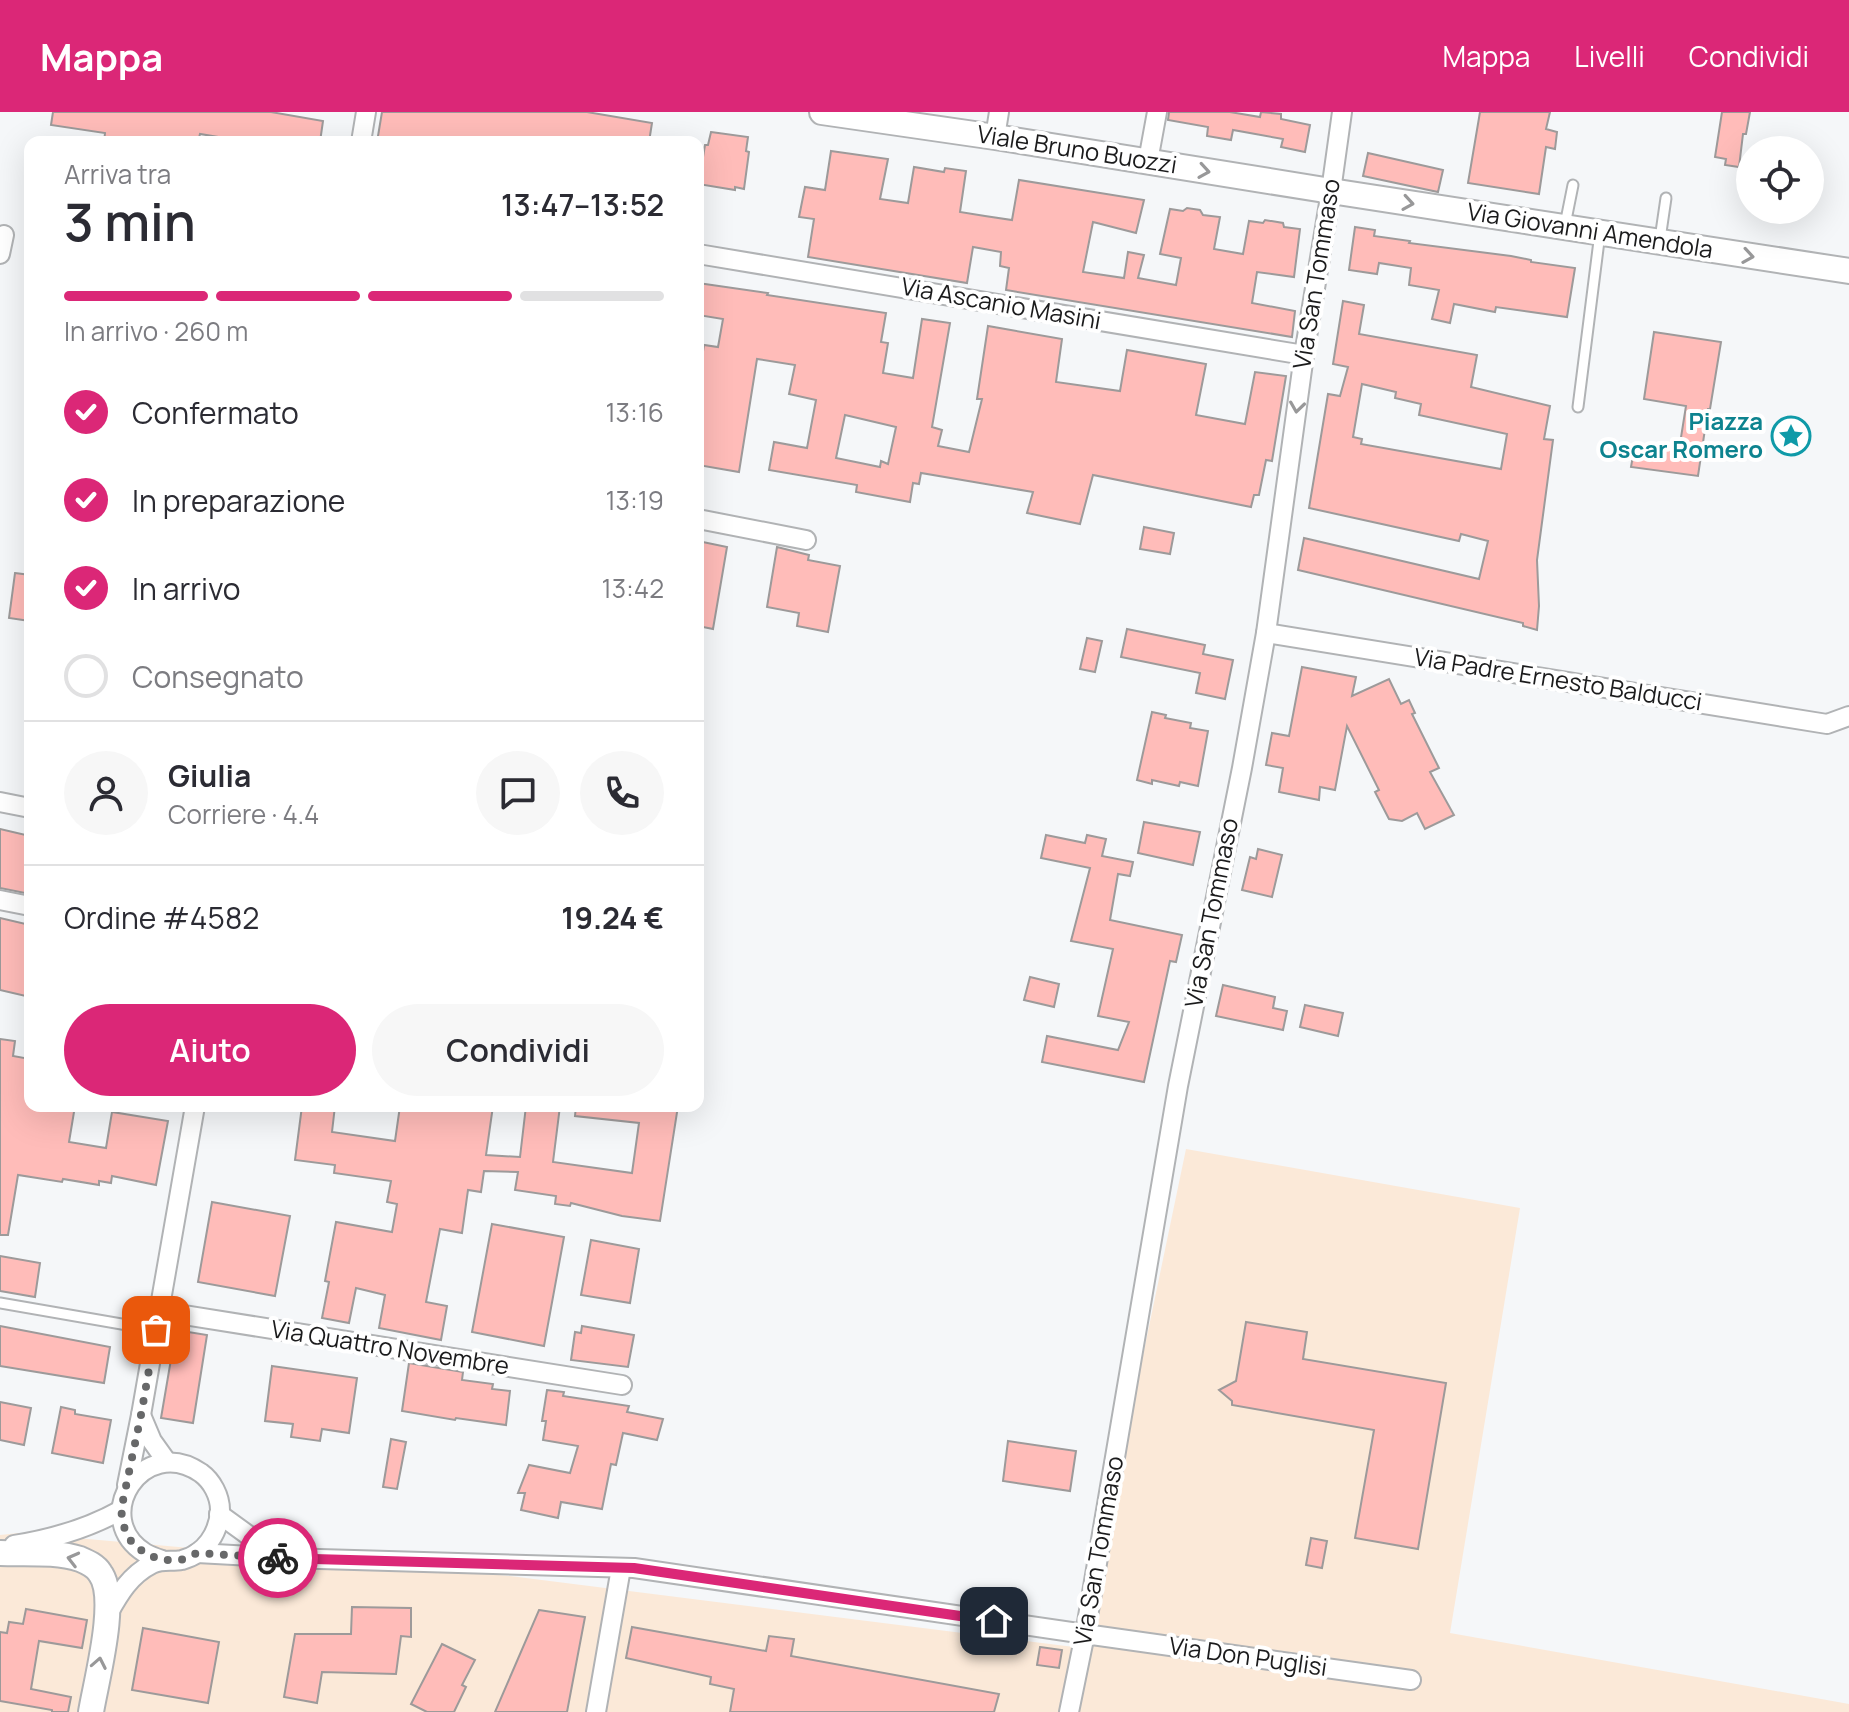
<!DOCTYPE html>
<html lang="it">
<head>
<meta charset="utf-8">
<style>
  :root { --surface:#fff; --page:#f7f7f7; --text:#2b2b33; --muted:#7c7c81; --line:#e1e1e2; --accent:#db2777 }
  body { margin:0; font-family:Manrope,sans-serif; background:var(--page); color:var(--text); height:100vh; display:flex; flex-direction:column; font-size:30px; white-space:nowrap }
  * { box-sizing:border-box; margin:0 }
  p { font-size:26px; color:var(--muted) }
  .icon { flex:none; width:44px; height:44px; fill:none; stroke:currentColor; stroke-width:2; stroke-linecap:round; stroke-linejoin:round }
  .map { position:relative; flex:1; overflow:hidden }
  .drawer { position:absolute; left:24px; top:24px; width:680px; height:976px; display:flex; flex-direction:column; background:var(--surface); border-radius:16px; box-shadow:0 8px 32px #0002 }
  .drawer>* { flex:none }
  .tools { position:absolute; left:1736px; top:24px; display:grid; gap:16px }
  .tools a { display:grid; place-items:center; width:88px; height:88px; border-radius:50%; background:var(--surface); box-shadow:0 8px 32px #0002; font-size:40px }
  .pin { position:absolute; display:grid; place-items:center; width:68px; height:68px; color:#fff; margin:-34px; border-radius:16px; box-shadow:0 4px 12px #0006 }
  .courier { position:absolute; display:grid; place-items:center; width:80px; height:80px; margin:-40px; border:6px solid #db2777; border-radius:50%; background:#fff; color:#222; box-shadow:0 2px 10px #0007 }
  .overview em { font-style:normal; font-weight:600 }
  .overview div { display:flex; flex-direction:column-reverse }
  .overview { display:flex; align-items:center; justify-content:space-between; height:136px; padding:0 40px }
  h1 { font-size:52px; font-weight:600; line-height:60px }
  .bar { display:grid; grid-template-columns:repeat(4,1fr); gap:12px 8px; align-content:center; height:96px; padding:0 40px }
  .bar i { height:10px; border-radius:6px; background:var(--line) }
  .bar .on { background:var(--accent) }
  .bar p { grid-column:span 4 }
  .line { display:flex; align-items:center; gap:20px; padding:0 40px; border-top:2px solid var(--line) }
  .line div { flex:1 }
  .round { display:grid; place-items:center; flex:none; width:84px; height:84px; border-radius:42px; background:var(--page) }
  ol { padding:0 40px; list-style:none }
  li { display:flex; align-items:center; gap:24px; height:88px }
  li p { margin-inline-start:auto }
  li .icon { padding:8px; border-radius:50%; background:var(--accent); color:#fff; stroke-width:4 }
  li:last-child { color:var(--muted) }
  li i { width:44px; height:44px; border:4px solid var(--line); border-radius:50% }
  .cta { display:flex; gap:16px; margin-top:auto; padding:16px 40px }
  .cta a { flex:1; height:92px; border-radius:48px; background:var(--accent); color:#fff; font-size:32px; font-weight:600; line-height:92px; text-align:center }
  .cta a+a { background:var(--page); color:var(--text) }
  header { display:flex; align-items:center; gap:48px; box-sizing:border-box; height:112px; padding:0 40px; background:var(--accent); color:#fff }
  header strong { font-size:38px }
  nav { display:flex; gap:44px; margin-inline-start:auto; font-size:28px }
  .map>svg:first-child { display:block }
  .industrial { fill:#fbe9d8 }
  .building { fill:#ffbcb9; stroke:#9d9a9a; stroke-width:2; fill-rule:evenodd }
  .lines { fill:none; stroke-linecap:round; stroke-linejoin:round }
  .lane-casing { stroke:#b1b3b5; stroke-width:13 }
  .street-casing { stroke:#b1b3b5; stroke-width:22 }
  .secondary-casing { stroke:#b1b3b5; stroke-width:28 }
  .lane { stroke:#fff; stroke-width:9 }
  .street { stroke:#fff; stroke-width:18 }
  .secondary { stroke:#fff; stroke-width:24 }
  .oneway { stroke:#989899 }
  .done { stroke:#676869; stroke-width:8; stroke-dasharray:0 14.4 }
  .route { stroke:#db2777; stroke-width:10 }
  .labels { text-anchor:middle; stroke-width:8; stroke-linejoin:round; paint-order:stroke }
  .street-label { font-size:24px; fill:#1b1b1c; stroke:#fff }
  .culture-label { font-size:24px; font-weight:bold; fill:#0d838f; stroke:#fff; text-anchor:end }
</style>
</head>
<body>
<header>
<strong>Mappa</strong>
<nav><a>Mappa</a><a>Livelli</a><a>Condividi</a></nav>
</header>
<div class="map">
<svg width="1849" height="1600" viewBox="0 0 1849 1600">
  <rect width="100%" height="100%" fill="#f5f7f9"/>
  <path class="industrial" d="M 1186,1037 L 1520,1096 L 1450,1521 L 1849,1592 L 1849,1600 L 0,1600 L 0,1423 L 19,1421 L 510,1464 L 1082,1536 Z"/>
  <g class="building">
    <path d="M 53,0 L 271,0 L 323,9 L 320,30 L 248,30 L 200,22 L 198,30 L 104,30 L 105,21 L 51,13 Z"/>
    <path d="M 382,0 L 587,0 L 652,11 L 649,30 L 609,30 L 588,26 L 588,30 L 377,30 Z"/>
    <path d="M 1169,0 L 1230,0 L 1260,5 L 1261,0 L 1281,2 L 1281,7 L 1310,13 L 1305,40 L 1281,35 L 1283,27 L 1233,18 L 1231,28 L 1207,24 L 1208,15 L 1168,8 Z"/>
    <path d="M 1480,0 L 1550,0 L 1546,17 L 1557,20 L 1555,37 L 1546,35 L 1539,82 L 1468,71 Z"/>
    <path d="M 1722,0 L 1750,0 L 1746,22 L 1743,22 L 1739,55 L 1725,53 L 1726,47 L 1715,45 Z"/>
    <path d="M 711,20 L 748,25 L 746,39 L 749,40 L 744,77 L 735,75 L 735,78 L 698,72 L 698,57 L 701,57 L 705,33 L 708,33 Z"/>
    <path d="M 831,39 L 888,47 L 880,87 L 908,91 L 914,55 L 944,60 L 945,56 L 966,59 L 960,100 L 985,104 L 1012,108 L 1019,68 L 1144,88 L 1136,121 L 1093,110 L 1083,160 L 1124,166 L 1128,140 L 1144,143 L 1138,166 L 1176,173 L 1181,146 L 1160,142 L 1170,97 L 1183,99 L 1187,96 L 1200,98 L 1203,103 L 1220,105 L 1214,137 L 1243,142 L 1249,109 L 1263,111 L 1265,108 L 1283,111 L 1284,115 L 1300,117 L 1294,165 L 1257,160 L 1252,191 L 1295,199 L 1292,225 L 1006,178 L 1009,156 L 1000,154 L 1001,140 L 973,135 L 967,171 L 808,145 L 814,107 L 799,105 L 805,75 L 825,78 Z"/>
    <path d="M 1368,41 L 1443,58 L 1438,80 L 1363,64 Z"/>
    <path d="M 1355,115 L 1375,118 L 1374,124 L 1410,129 L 1409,131 L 1511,144 L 1531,148 L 1531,150 L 1575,156 L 1567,205 L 1496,195 L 1495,200 L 1454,192 L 1450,211 L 1432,207 L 1439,178 L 1409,173 L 1411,156 L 1379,151 L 1377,162 L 1349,158 Z"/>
    <path d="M 698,171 L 768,181 L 767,183 L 886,201 L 881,230 L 888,231 L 883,261 L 913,266 L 922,207 L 950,211 L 932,315 L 942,318 L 938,334 L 969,340 L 982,287 L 977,287 L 988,214 L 1062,227 L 1056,270 L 1120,279 L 1127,238 L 1206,252 L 1196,303 L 1245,312 L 1255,260 L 1286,264 L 1272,349 L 1266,348 L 1259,383 L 1254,383 L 1251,395 L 1093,363 L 1080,412 L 1027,401 L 1033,380 L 921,361 L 919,372 L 913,371 L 910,390 L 856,380 L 857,373 L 769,358 L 774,330 L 807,336 L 816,288 L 789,282 L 795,253 L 757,247 L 739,360 L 698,353 L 698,271 L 704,233 L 718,235 L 723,207 L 698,203 ZM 845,303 L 896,315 L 888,352 L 881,349 L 880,355 L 836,346 Z"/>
    <path d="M 1343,189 L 1364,193 L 1359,222 L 1477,243 L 1471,275 L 1550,294 L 1544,327 L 1553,328 L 1537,448 L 1539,494 L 1537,518 L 1523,514 L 1523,511 L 1298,458 L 1304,426 L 1479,467 L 1488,429 L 1461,422 L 1459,429 L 1309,396 L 1328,282 L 1340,284 L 1348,255 L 1333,252 ZM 1362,272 L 1396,280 L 1395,286 L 1421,292 L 1419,303 L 1507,322 L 1501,357 L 1361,332 L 1362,327 L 1353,325 Z"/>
    <path d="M 1654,220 L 1721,230 L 1710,297 L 1708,297 L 1698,364 L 1631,355 L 1635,332 L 1679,338 L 1686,294 L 1644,287 Z"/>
    <path d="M 1144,415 L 1174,421 L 1170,442 L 1140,437 Z"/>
    <path d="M 698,429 L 727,435 L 713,517 L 698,514 Z"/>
    <path d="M 777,435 L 809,443 L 808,448 L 840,454 L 828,520 L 797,514 L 799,501 L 767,495 Z"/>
    <path d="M 15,461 L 30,463 L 30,509 L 9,506 Z"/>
    <path d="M 1127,517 L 1205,533 L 1203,542 L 1233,548 L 1225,587 L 1196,581 L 1200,561 L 1121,545 Z"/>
    <path d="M 1087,526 L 1102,529 L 1095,560 L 1080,557 Z"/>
    <path d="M 1302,555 L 1356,565 L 1352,584 L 1389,567 L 1401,592 L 1409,588 L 1415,601 L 1412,602 L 1439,656 L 1430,660 L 1454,703 L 1425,717 L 1417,701 L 1402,709 L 1389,707 L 1375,680 L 1379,678 L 1347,614 L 1335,678 L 1320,675 L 1319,688 L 1279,680 L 1283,656 L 1266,653 L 1272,621 L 1289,624 Z"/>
    <path d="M 1152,600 L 1166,603 L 1165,606 L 1191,611 L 1190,616 L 1208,619 L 1198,674 L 1180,670 L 1179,674 L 1152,668 L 1152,672 L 1137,668 Z"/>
    <path d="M 1144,710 L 1200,720 L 1193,753 L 1138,741 Z"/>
    <path d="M 0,717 L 30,724 L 30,782 L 0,776 Z"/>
    <path d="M 1046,723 L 1085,731 L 1087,723 L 1106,727 L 1102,744 L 1133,750 L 1130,764 L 1118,762 L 1110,808 L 1182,823 L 1176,850 L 1170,849 L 1144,970 L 1042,950 L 1047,924 L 1118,938 L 1129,910 L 1098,904 L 1113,837 L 1071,829 L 1090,756 L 1041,746 Z"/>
    <path d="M 1258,737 L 1282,743 L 1272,785 L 1242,778 L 1250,745 L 1256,747 Z"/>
    <path d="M 0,806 L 30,813 L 30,885 L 0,878 Z"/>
    <path d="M 1030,865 L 1059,872 L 1054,895 L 1024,888 Z"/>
    <path d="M 1223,873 L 1275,885 L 1273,896 L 1287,899 L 1283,918 L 1216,904 Z"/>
    <path d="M 1305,893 L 1343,901 L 1338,924 L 1300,915 Z"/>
    <path d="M 0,927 L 15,929 L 13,944 L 30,947 L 30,994 L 75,994 L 69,1030 L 106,1036 L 112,1000 L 168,1009 L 156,1073 L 112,1064 L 111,1071 L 99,1069 L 99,1073 L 63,1067 L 62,1070 L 18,1063 L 8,1123 L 0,1123 Z"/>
    <path d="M 302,994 L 335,994 L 332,1020 L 395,1029 L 400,994 L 493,994 L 486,1043 L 520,1045 L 526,994 L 560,994 L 553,1050 L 632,1061 L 639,1011 L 575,1004 L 576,994 L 678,994 L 660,1109 L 622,1104 L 571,1091 L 570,1094 L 555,1092 L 556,1084 L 515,1078 L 518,1060 L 484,1059 L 481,1080 L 468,1078 L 462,1121 L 440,1117 L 426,1190 L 447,1194 L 441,1228 L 379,1216 L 385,1183 L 356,1176 L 349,1211 L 322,1206 L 329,1170 L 325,1169 L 336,1110 L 392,1120 L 397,1092 L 387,1090 L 391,1069 L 334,1061 L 335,1053 L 295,1048 Z"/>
    <path d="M 212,1090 L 290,1104 L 275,1184 L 198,1170 Z"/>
    <path d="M 492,1112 L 564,1125 L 544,1234 L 472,1220 Z"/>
    <path d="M 591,1128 L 639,1137 L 630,1191 L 581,1183 Z"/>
    <path d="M 0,1144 L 40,1151 L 35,1185 L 0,1179 Z"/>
    <path d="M 1246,1210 L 1307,1220 L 1303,1247 L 1446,1271 L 1418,1437 L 1355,1426 L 1374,1318 L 1232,1293 L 1232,1289 L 1219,1278 L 1236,1269 Z"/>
    <path d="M 0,1214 L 110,1235 L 104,1271 L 0,1254 Z"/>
    <path d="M 582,1214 L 634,1223 L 628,1255 L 571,1248 L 575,1220 L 581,1221 Z"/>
    <path d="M 176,1218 L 207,1223 L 193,1311 L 161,1306 Z"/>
    <path d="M 409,1251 L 463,1260 L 462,1268 L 493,1272 L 492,1277 L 510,1279 L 506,1313 L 456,1306 L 455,1308 L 402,1299 Z"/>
    <path d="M 272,1254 L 357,1266 L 349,1321 L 322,1317 L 320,1329 L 291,1325 L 293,1312 L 265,1309 Z"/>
    <path d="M 547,1278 L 564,1280 L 563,1284 L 629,1294 L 627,1300 L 663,1307 L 657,1328 L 623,1321 L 616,1353 L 611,1352 L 602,1397 L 561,1390 L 558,1406 L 521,1398 L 525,1381 L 518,1381 L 529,1353 L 570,1361 L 578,1334 L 543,1328 L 546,1309 L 542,1309 Z"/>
    <path d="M 0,1290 L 31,1296 L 24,1333 L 0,1328 Z"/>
    <path d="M 61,1295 L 75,1298 L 75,1302 L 111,1308 L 103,1351 L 52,1341 Z"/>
    <path d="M 391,1327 L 406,1330 L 397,1377 L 383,1375 Z"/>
    <path d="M 1008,1329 L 1076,1339 L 1070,1379 L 1003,1369 Z"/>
    <path d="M 1311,1426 L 1327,1429 L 1322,1456 L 1306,1453 Z"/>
    <path d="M 352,1495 L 411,1496 L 411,1525 L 401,1524 L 396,1562 L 322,1560 L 317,1591 L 284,1585 L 295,1522 L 351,1522 Z"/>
    <path d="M 26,1497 L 87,1508 L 82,1536 L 39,1529 L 31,1577 L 71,1585 L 68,1600 L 52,1600 L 52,1598 L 0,1589 L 0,1520 L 7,1521 L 9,1510 L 23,1512 Z"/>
    <path d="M 539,1498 L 585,1505 L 567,1600 L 495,1600 Z"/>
    <path d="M 632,1515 L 766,1539 L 769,1524 L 794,1527 L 791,1544 L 999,1582 L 994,1600 L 730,1600 L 734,1577 L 710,1572 L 711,1565 L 626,1546 Z"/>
    <path d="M 143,1516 L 219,1530 L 208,1591 L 132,1578 Z"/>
    <path d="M 442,1532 L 475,1548 L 462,1573 L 466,1575 L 454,1600 L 427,1600 L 411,1592 Z"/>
    <path d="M 1040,1535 L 1062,1538 L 1059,1556 L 1037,1553 Z"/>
  </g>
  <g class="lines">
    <g class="lane-casing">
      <g id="lane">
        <path d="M 1565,113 L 1573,73"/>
        <path d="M 1660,127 L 1666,86"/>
        <path d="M 1578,295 L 1600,121"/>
        <path d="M 0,1191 L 156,1218"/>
      </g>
    </g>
    <g class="street-casing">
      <g id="street">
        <path d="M 995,25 L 999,0"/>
        <path d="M 361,30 L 366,0"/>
        <path d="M 1148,49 L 1157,0"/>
        <path d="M 0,142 L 4,123"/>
        <path d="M 698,142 L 1304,243"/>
        <path d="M 698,407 L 806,428"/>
        <path d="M 1266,521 L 1827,612 L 1849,604"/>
        <path d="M 0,690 L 30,696"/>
        <path d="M 0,788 L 30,794"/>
        <path d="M 159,1199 L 622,1273"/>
        <path d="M 141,1303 L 152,1329 L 167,1350"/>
        <path d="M 127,1373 L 141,1303 L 195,994"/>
        <path d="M 219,1402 L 248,1423 L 283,1445"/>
        <path d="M 14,1433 C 52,1427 87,1417 121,1398"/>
        <path d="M 197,1441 L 285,1446 L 634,1456 L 1085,1522 L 1411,1568"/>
        <path d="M 108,1502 C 119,1482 130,1463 152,1452 C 162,1447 171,1450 182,1448 C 205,1442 219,1421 220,1398 C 220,1384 212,1369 201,1361 C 143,1321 89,1406 145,1441 C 150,1444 156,1446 162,1448"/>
        <path d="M 596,1600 L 621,1456"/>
        <path d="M 1069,1600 L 1085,1522 L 1178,974 L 1242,656 L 1266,521 L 1304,243 L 1331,79 L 1342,0"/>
      </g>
    </g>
    <g class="secondary-casing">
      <g id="secondary">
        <path d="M 822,0 L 995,25 L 1331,79 L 1849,159"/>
        <path d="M 0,1441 C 25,1442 56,1439 80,1447 C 87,1450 96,1454 100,1461 C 119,1486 96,1569 91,1600"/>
      </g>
    </g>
    <use href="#lane" class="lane"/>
    <use href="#street" class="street"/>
    <use href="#secondary" class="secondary"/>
  </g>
  <defs><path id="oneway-chevron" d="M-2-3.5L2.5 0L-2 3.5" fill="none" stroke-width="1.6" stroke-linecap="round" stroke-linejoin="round" transform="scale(2)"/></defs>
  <g class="oneway">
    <use href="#oneway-chevron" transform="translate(1204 59) rotate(9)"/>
    <use href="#oneway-chevron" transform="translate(1408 91) rotate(9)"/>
    <use href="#oneway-chevron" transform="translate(1748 144) rotate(9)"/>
    <use href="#oneway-chevron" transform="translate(1297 295) rotate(98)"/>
    <use href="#oneway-chevron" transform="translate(73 1447) rotate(-166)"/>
    <use href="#oneway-chevron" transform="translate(99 1551) rotate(-79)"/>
  </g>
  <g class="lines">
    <path class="done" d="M 156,1218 L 141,1303 L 121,1398 L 124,1415 L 132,1431 L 146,1442 L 162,1448 L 181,1448 L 197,1441 L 278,1446"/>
    <path class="route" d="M 278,1446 L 634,1456 L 994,1509"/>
  </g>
  <defs>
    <g id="sight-ring" transform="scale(2)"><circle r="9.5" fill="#fff" stroke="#0f9aa8" stroke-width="1.5"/><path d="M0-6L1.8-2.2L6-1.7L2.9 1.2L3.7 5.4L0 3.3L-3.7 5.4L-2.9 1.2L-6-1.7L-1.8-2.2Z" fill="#0f9aa8"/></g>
  </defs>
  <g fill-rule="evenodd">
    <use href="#sight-ring" x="1791" y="324"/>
  </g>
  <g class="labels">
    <g class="street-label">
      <text transform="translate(1077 38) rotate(9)" y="8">Viale Bruno Buozzi</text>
      <text transform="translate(1590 119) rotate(9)" y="8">Via Giovanni Amendola</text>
      <text transform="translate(1317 162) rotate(-81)" y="8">Via San Tommaso</text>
      <text transform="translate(1001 192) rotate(10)" y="8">Via Ascanio Masini</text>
      <text transform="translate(1558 568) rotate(9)" y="8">Via Padre Ernesto Balducci</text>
      <text transform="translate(1212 801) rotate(-79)" y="8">Via San Tommaso</text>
      <text transform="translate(390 1236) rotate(9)" y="8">Via Quattro Novembre</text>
      <text transform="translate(1099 1439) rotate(-80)" y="8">Via San Tommaso</text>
      <text transform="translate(1248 1545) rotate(8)" y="8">Via Don Puglisi</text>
    </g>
    <g class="culture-label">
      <text x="1763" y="318">Piazza<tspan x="1763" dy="28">Oscar Romero</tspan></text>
    </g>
  </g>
</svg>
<div class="tools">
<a><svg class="icon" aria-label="locate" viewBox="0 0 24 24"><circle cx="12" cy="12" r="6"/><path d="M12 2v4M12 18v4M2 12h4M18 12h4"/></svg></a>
</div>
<div class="pin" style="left:156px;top:1218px;background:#ea580c"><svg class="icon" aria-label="bag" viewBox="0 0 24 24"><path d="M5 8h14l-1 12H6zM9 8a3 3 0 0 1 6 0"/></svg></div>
<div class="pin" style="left:994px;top:1509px;background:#1f2937"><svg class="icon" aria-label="home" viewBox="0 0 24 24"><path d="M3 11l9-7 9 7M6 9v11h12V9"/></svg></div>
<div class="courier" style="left:278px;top:1446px"><svg class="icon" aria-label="bike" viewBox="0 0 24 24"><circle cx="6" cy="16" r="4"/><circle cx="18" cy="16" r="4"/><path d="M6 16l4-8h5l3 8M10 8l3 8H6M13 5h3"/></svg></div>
<section class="drawer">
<div class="overview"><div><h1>3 min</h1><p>Arriva tra</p></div><em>13:47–13:52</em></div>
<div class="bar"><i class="on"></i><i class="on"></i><i class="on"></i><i></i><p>In arrivo · 260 m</p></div>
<ol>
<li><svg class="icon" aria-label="check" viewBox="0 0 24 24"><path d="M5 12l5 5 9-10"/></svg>Confermato<p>13:16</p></li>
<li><svg class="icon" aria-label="check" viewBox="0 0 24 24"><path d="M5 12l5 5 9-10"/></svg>In preparazione<p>13:19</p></li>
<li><svg class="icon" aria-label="check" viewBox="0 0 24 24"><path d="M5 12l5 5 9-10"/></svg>In arrivo<p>13:42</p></li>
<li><i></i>Consegnato</li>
</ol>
<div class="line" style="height:144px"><a class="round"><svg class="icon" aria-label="person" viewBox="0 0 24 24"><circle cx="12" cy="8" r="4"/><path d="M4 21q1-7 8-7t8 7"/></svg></a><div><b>Giulia</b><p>Corriere · 4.4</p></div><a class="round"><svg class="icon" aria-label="chat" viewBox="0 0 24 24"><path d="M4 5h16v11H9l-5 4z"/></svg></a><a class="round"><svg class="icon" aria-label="phone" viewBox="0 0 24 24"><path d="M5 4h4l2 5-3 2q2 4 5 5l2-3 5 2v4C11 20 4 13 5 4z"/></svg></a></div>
<div class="line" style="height:104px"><div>Ordine #4582</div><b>19.24 €</b></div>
<div class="cta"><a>Aiuto</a><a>Condividi</a></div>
</section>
</div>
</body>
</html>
